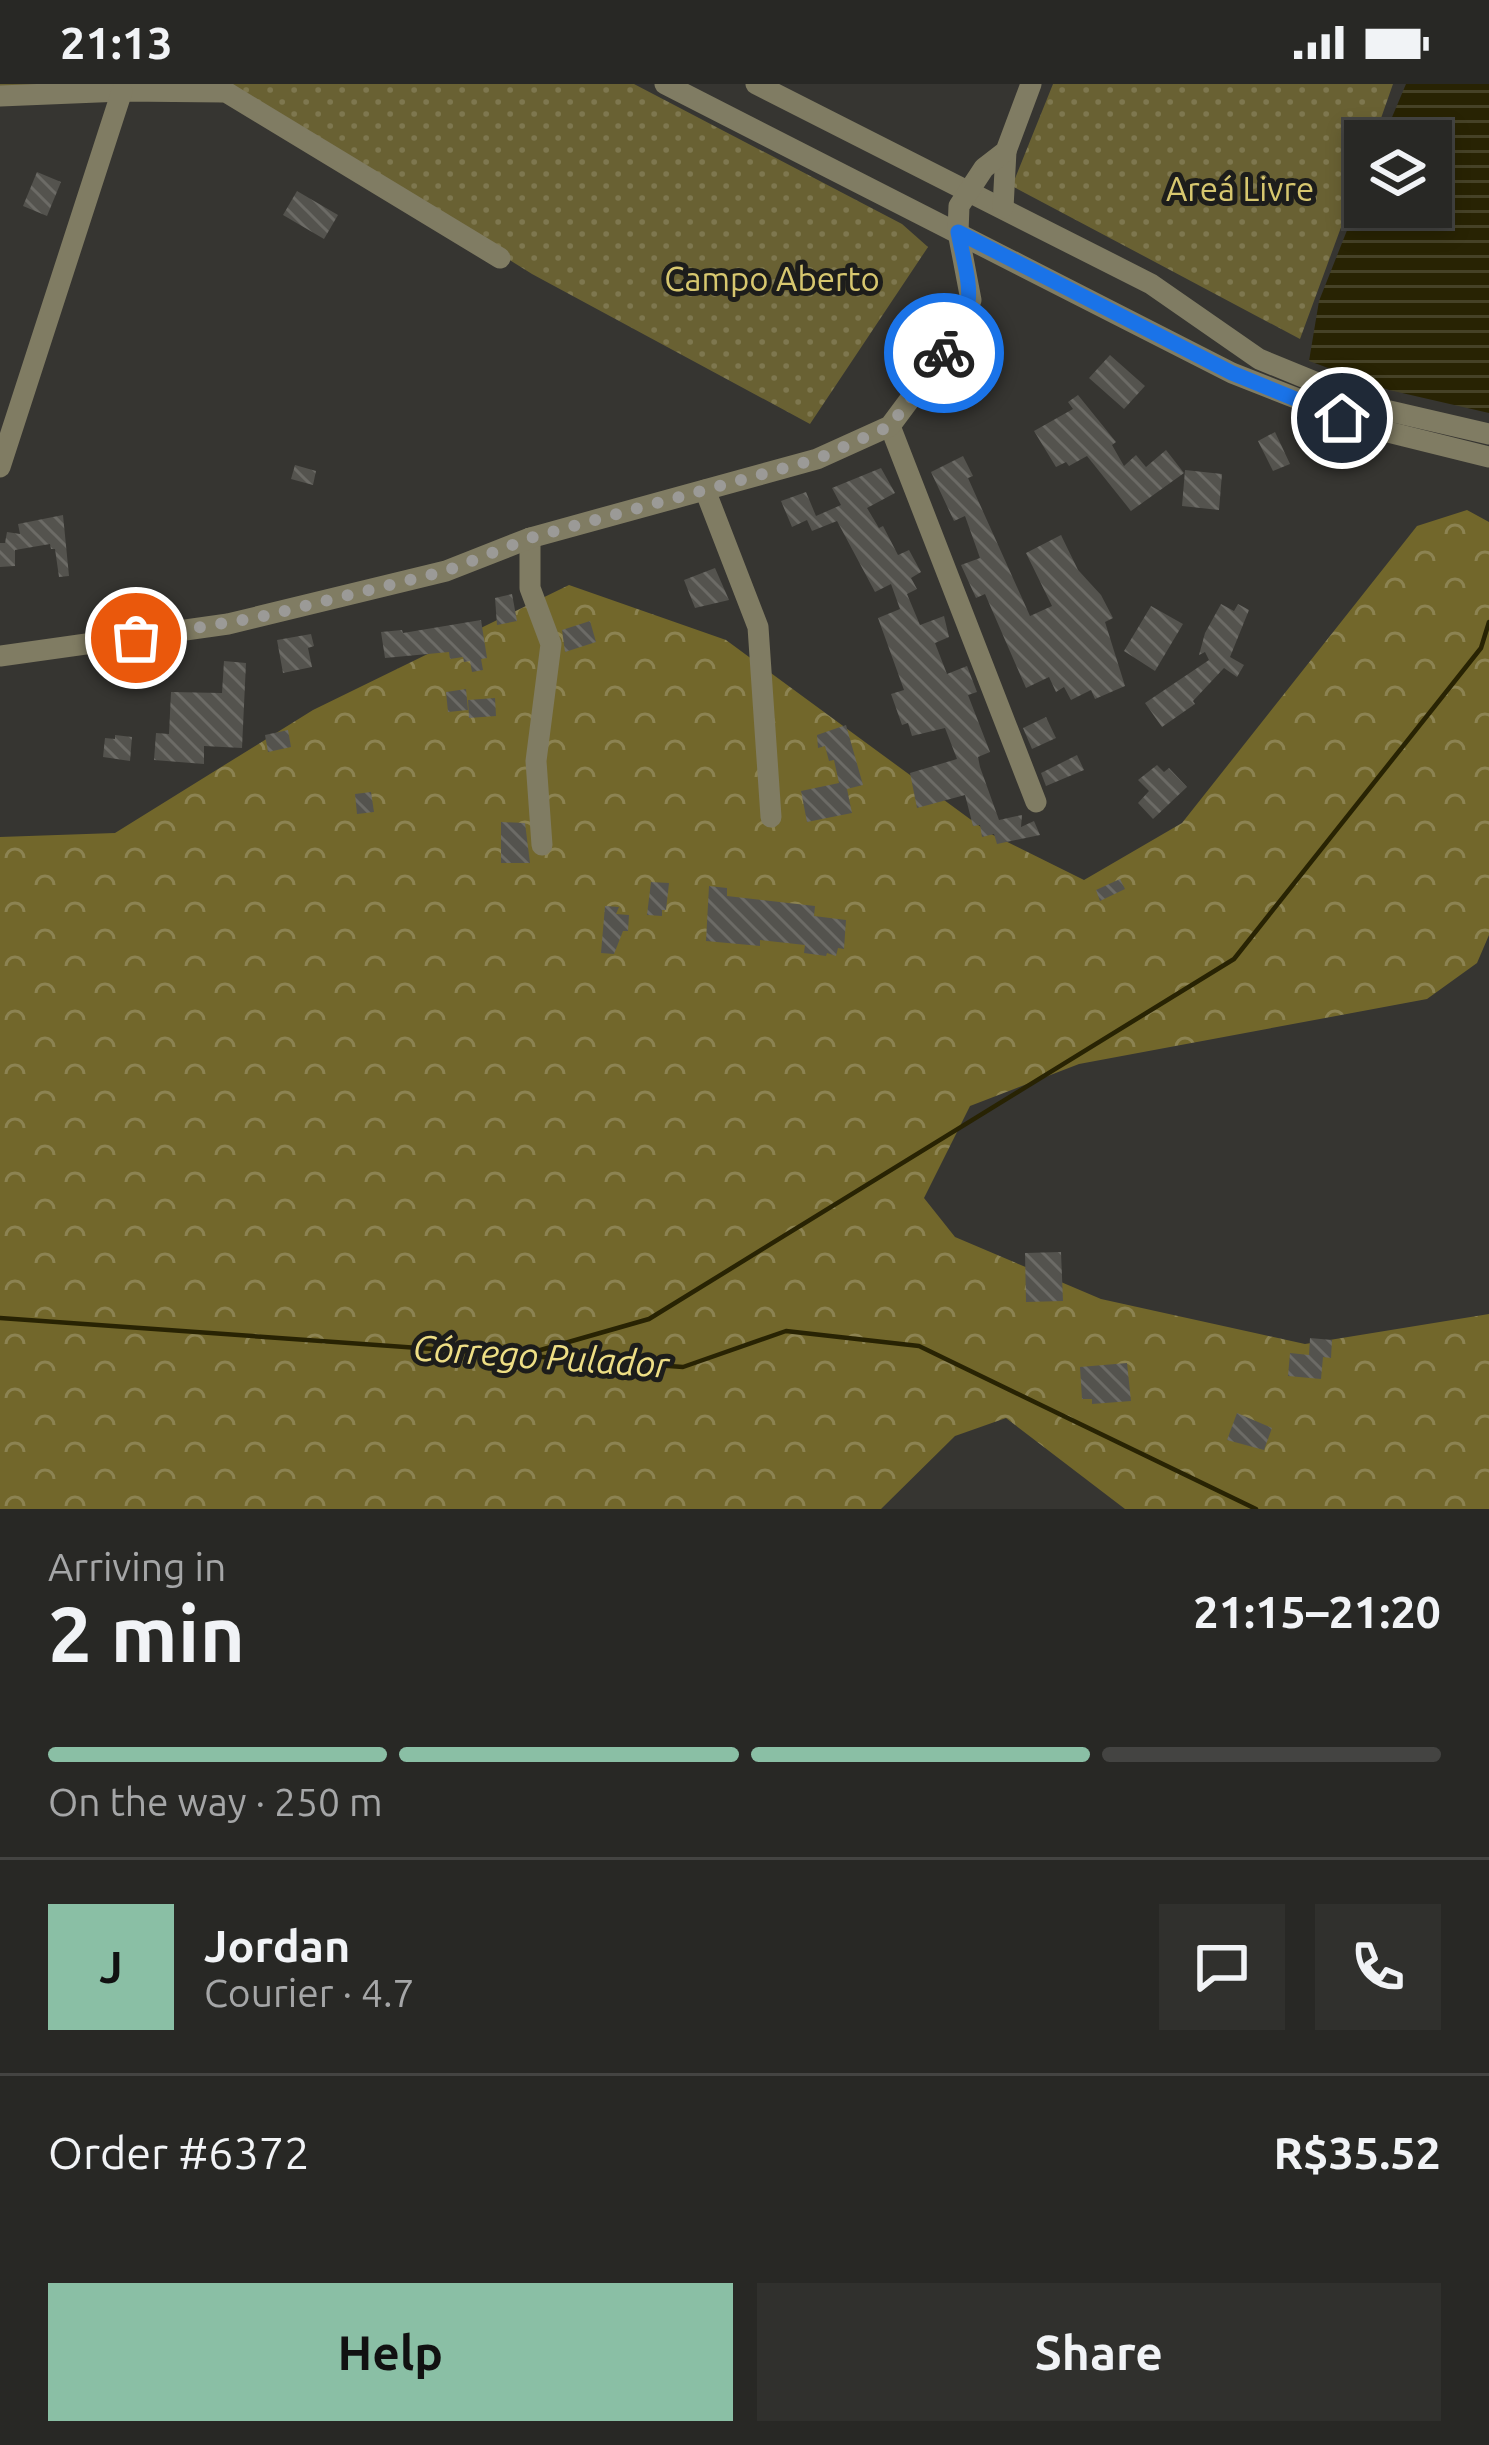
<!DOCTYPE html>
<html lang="en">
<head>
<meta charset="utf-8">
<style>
  :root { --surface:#282825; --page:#30302d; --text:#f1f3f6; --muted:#a5a6a7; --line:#444442; --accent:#8abfa5 }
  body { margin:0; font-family:Ubuntu,sans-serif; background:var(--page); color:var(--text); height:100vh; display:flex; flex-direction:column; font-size:45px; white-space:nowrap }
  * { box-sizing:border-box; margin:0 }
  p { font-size:39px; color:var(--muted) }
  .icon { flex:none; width:66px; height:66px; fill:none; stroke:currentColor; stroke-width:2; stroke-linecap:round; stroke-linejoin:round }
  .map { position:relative; height:1425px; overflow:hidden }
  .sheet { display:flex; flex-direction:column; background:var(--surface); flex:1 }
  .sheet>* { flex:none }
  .tools { position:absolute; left:1344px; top:36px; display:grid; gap:24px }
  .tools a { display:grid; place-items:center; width:108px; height:108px; border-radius:0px; background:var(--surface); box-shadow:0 6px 18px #0003,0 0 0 3px var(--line); font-size:60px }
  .pin { position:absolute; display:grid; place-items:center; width:102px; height:102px; color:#fff; margin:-51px; border:6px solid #fff; border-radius:50%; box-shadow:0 3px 12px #0007 }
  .courier { position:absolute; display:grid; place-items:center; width:120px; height:120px; margin:-60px; border:9px solid #1a73e8; border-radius:50%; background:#fff; color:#222; box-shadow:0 3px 15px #0007 }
  .summary em { font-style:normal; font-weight:700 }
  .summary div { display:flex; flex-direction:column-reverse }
  .summary { display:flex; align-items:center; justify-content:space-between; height:204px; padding:0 48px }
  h1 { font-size:78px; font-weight:700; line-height:90px }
  .bar { display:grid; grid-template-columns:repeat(4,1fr); gap:18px 12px; align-content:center; height:144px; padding:0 48px }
  .bar i { height:15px; border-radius:9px; background:var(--line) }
  .bar .on { background:var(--accent) }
  .bar p { grid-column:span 4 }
  .line { display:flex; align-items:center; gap:30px; padding:0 48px; border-top:3px solid var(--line) }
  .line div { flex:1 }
  .round { display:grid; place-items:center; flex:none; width:126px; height:126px; border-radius:0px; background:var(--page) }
  .button { display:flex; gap:24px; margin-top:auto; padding:24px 48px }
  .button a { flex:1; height:138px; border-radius:0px; background:var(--accent); color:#111; font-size:48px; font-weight:700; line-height:138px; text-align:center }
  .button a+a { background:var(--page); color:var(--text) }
  .status { display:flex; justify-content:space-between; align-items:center; height:84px; padding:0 60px; background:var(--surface); direction:ltr }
  .status svg { height:33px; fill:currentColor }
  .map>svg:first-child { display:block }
  .forest { fill:url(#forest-crowns) }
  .park { fill:url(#park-dots) }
  .water { fill:url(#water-rules) }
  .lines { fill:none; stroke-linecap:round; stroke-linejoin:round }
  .stream { stroke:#282303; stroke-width:4.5 }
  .building { fill:url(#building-back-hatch) }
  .minor { stroke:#807c63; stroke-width:21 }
  .done { stroke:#9b9a97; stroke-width:12; stroke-dasharray:0 21.6 }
  .route { stroke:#1a73e8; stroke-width:15 }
  .labels { text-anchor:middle; stroke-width:10; stroke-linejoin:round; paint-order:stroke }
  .park-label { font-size:33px; fill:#d7c76f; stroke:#1d1d1b }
  .water-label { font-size:36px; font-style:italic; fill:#eede85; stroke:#1d1d1b }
</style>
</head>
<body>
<div class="status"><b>21:13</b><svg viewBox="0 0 49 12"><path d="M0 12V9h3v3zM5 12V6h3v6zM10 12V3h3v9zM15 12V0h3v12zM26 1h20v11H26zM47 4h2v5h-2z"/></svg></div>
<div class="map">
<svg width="1489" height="1425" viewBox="0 0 1489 1425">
  <defs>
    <pattern id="forest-crowns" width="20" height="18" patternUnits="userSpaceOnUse" patternTransform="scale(3)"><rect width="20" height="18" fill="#72672b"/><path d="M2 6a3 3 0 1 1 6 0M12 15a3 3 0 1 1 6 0" fill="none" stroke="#8c8352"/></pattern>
    <pattern id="park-dots" width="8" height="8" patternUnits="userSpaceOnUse" patternTransform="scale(3)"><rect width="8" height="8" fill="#696133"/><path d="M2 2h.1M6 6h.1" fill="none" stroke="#7e774f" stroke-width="1.8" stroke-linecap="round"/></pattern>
    <pattern id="water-rules" width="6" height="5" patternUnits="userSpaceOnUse" patternTransform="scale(3)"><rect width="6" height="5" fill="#282303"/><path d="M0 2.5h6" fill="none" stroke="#464227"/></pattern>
    <pattern id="building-back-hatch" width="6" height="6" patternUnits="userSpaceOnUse" patternTransform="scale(3)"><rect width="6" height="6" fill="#54534e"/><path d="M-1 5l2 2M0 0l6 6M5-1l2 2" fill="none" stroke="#6c6b66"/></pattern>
  </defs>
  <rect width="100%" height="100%" fill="#363531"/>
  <path class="forest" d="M 1467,426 L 1489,438 L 1489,851 L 1477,879 L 1427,915 L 1079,980 L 970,1022 L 924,1114 L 955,1153 L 1101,1215 L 1305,1260 L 1489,1230 L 1489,1425 L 1125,1425 L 1006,1334 L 955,1352 L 881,1425 L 0,1425 L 0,753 L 115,749 L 313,626 L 569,501 L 726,556 L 989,749 L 1084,796 L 1182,739 L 1417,442 Z"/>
  <g class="park">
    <path d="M 0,0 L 634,0 L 902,140 L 928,163 L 810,340 L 532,190 L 259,20 L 0,8 Z"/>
    <path d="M 1053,0 L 1393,0 L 1373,57 L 1365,57 L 1365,78 L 1300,255 L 1012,102 Z"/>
  </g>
  <path class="water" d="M 1406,0 L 1489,0 L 1489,329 L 1389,306 L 1309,277 L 1319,217 L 1365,101 L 1365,123 L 1431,123 L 1431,57 L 1382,57 Z"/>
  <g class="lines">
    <g class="stream">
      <path d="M 0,1234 L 683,1283 L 786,1247 L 919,1262 L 1256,1425"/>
      <path d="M 523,1271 L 649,1235 L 1234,875 L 1481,564 L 1489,538"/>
    </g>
  </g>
  <g class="building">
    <path d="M 37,88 L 61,98 L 47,132 L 23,122 Z"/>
    <path d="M 297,107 L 338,131 L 324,155 L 283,131 Z"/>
    <path d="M 1110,271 L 1145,302 L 1124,325 L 1089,294 Z"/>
    <path d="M 1078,311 L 1116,358 L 1112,361 L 1124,382 L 1136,371 L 1146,383 L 1166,366 L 1184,389 L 1131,427 L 1087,372 L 1069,382 L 1066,378 L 1056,383 L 1034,347 L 1073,325 L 1068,318 Z"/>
    <path d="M 1275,348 L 1290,380 L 1273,387 L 1258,357 Z"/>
    <path d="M 963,372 L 973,392 L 968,394 L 1030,532 L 1052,522 L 1026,469 L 1061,451 L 1078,486 L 1101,511 L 1113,534 L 1105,538 L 1125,602 L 1095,615 L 1091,606 L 1071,616 L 1064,603 L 1056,608 L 1049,593 L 1026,604 L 985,510 L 976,514 L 961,481 L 980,474 L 965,432 L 954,437 L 931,388 Z"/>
    <path d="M 295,381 L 316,387 L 313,401 L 291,395 Z"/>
    <path d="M 881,384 L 895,409 L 867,424 L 879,444 L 883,442 L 898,471 L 909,466 L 921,488 L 911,494 L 917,505 L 907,510 L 920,541 L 944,532 L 949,553 L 935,559 L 947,590 L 967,582 L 977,608 L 968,611 L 990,668 L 978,673 L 980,683 L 999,736 L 1022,731 L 1021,743 L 1034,737 L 1040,751 L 997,760 L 994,750 L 982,753 L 980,741 L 973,742 L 965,711 L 917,724 L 910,689 L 957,675 L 945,644 L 912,652 L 908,639 L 902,641 L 891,610 L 904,606 L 878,534 L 900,525 L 891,500 L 875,508 L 837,437 L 812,447 L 807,436 L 792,443 L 781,417 L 806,408 L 816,432 L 841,421 L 832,404 Z"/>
    <path d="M 1185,386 L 1222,390 L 1219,426 L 1182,422 Z"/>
    <path d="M 63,431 L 69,492 L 59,493 L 55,465 L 51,465 L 50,460 L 15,466 L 15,482 L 0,483 L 0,459 L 5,459 L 7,448 L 20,450 L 18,440 Z"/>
    <path d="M 715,484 L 729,516 L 695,524 L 684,496 Z"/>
    <path d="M 512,510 L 517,537 L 497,541 L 495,514 Z"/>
    <path d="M 1221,520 L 1234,527 L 1238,520 L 1249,526 L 1230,573 L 1244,581 L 1237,593 L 1224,584 L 1193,617 L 1195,620 L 1162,643 L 1145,619 L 1209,576 L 1205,568 L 1199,571 L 1205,549 Z"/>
    <path d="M 1151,522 L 1183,540 L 1155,587 L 1124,567 Z"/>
    <path d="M 481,536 L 487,574 L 481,575 L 483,586 L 472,588 L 470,577 L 464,578 L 463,573 L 450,575 L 449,568 L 385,574 L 381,548 L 402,546 L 403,549 Z"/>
    <path d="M 590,537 L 596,558 L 565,568 L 562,546 Z"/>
    <path d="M 311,550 L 314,562 L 308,564 L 312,583 L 283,589 L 277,556 Z"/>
    <path d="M 224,577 L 246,579 L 242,664 L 204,662 L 204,680 L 154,676 L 156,649 L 169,650 L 171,608 L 222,609 Z"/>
    <path d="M 466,605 L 468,626 L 448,628 L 446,608 Z"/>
    <path d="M 495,614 L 496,632 L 469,634 L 468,616 Z"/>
    <path d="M 1046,633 L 1056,654 L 1032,665 L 1023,644 Z"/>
    <path d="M 846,641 L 863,701 L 847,705 L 852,729 L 807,738 L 801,707 L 839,699 L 834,676 L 829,677 L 825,662 L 818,664 L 817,651 Z"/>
    <path d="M 288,646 L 291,663 L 268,668 L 265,651 Z"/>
    <path d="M 115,651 L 132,653 L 130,677 L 103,673 L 105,654 L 115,655 Z"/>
    <path d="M 1077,671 L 1084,686 L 1046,702 L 1041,689 Z"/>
    <path d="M 1157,681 L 1164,688 L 1169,684 L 1187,703 L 1153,735 L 1138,719 L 1149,707 L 1138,696 Z"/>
    <path d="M 371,708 L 374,728 L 357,730 L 355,710 Z"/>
    <path d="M 501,738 L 525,739 L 530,779 L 501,779 Z"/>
    <path d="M 1120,795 L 1125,805 L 1100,817 L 1096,806 Z"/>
    <path d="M 651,798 L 669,799 L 666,826 L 662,826 L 662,832 L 647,831 Z"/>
    <path d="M 709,802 L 727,804 L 727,812 L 815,822 L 814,832 L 846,836 L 844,865 L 838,864 L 836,872 L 827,869 L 826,872 L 804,869 L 805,861 L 760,856 L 760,862 L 706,857 Z"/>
    <path d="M 605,822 L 619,823 L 616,830 L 629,831 L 628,847 L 623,847 L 614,870 L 601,869 Z"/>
    <path d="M 1061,1168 L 1063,1217 L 1026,1218 L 1025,1169 Z"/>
    <path d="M 1310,1254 L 1332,1256 L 1331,1274 L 1323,1273 L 1321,1295 L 1288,1292 L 1290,1269 L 1309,1271 Z"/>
    <path d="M 1127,1279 L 1131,1317 L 1092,1320 L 1092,1315 L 1082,1315 L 1080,1283 Z"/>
    <path d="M 1237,1329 L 1272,1344 L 1264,1366 L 1227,1356 Z"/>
  </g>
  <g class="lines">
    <g class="minor">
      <path d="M 665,0 L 1232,289 L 1372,344 L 1489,373"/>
      <path d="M 756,0 L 1151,200 L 1259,275 L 1381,325 L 1489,350"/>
      <path d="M 0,12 L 122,7 L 226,8 L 500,174"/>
      <path d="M 1003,124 L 1006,67"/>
      <path d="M 890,342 L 1036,718"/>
      <path d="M 0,383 L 122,7"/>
      <path d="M 705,406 L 758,543 L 771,733"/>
      <path d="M 530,454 L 530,504 L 551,560 L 536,677 L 542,761"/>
      <path d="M 0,572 L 228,540 L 446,487 L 530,454 L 817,375 L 890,342 L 957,252 L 971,216 L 958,148 L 959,122 L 984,84 L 1006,67 L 1031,0"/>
    </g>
  </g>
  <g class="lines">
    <path class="done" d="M 136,554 L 260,533 L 446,487 L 530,454 L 817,375 L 890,342 L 944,269"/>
    <path class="route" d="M 944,269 C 980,220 969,203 958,148 L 1232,289 L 1342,334"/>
  </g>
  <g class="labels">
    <g class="park-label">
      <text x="1240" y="117">Areá Livre</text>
      <text x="772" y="207">Campo Aberto</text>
    </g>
    <g class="water-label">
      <text transform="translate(541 1272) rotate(4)" y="13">Córrego Pulador</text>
    </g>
  </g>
</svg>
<div class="tools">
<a><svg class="icon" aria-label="layers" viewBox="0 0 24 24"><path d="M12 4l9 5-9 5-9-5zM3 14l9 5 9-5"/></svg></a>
</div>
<div class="pin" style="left:136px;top:554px;background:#ea580c"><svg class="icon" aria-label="bag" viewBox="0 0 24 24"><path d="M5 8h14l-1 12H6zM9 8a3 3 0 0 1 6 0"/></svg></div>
<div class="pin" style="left:1342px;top:334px;background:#1f2937"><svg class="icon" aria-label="home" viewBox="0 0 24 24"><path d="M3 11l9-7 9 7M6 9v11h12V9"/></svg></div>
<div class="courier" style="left:944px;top:269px"><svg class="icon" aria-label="bike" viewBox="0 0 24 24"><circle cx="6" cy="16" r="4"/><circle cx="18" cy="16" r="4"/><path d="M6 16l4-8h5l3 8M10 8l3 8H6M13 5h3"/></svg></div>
</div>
<section class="sheet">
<div class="summary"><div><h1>2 min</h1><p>Arriving in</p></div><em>21:15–21:20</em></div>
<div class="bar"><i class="on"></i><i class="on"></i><i class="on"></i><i></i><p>On the way · 250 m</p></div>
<div class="line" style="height:216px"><b class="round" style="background:var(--accent);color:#111">J</b><div><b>Jordan</b><p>Courier · 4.7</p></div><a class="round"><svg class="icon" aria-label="chat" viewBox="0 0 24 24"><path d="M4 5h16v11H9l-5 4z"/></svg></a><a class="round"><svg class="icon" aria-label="phone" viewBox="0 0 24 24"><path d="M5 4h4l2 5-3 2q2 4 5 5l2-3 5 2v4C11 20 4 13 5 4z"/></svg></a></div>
<div class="line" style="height:156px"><div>Order #6372</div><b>R$35.52</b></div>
<div class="button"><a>Help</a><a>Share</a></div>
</section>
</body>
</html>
